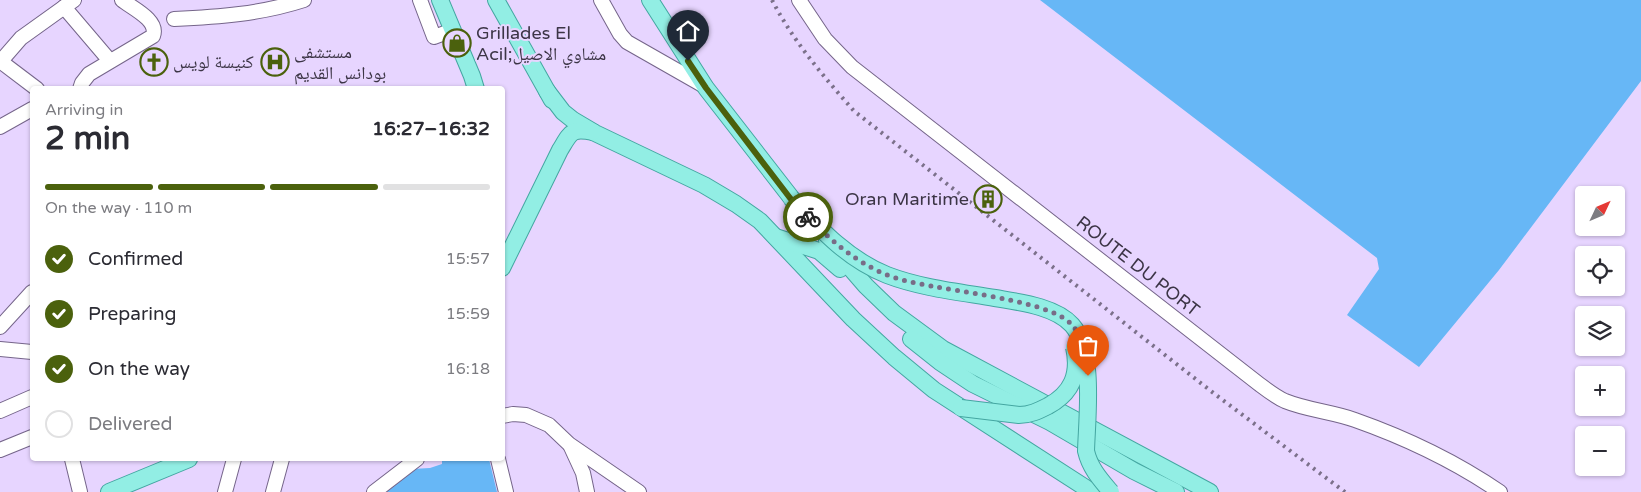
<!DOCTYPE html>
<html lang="en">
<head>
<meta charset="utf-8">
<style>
  :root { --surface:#fff; --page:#f7f7f7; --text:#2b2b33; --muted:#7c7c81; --line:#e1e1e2; --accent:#4b610d }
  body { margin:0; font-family:"Varela Round","Noto Naskh Arabic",sans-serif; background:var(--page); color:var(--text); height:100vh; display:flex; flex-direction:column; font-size:19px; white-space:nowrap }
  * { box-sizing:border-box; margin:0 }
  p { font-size:16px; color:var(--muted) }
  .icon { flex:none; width:28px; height:28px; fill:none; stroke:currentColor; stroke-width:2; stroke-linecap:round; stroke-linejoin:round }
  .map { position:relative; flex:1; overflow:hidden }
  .details { position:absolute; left:30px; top:86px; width:475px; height:375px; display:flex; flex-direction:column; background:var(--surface); border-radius:5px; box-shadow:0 1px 4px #0004 }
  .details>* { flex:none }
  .needle { width:32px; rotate:46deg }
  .buttons { position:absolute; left:1575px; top:186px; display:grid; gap:10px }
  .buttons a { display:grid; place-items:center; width:50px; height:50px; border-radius:5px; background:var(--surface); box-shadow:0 1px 4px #0004; font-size:25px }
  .pin { position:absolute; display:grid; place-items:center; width:42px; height:42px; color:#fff; margin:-51px -21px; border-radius:50% 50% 50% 0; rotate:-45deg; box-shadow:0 0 5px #0007 }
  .pin .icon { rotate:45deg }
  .courier { position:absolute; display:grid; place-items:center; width:50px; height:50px; margin:-25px; border:4px solid #4b610d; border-radius:50%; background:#fff; color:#222; box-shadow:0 1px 6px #0007 }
  .summary em { font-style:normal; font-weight:700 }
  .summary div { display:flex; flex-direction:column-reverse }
  .summary { display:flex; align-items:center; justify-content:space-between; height:85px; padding:0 15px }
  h1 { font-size:32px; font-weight:700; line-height:38px }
  .bar { display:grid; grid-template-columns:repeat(4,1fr); gap:8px 5px; align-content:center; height:60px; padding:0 15px }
  .bar i { height:6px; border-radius:4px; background:var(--line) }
  .bar .on { background:var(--accent) }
  .bar p { grid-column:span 4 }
  ol { padding:0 15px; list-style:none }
  li { display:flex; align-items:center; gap:15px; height:55px }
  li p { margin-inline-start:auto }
  li .icon { padding:5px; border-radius:50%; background:var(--accent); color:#fff; stroke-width:4 }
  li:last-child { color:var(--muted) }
  li i { width:28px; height:28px; border:2px solid var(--line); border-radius:50% }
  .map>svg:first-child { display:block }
  .water { fill:#67b7f6 }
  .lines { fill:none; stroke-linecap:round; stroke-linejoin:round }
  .minor-casing { stroke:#75658a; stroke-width:16 }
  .major-casing { stroke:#44a6a1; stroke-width:18 }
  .minor { stroke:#fff; stroke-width:14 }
  .major { stroke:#92eee4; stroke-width:16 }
  .rail { stroke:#7b708a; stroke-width:4; stroke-dasharray:2.5 5; stroke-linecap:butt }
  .major-bridge-casing { stroke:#44a6a1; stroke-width:18; stroke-linecap:butt }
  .major-bridge { stroke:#92eee4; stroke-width:16 }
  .done { stroke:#786d87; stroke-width:5; stroke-dasharray:0 9 }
  .route { stroke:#4b610d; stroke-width:6 }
  .labels { text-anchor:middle; stroke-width:4; stroke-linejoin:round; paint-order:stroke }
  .poi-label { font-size:18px; fill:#3c3546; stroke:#e7d5ff; text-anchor:start }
  .street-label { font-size:18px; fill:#3c3546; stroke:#e7d5ff }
</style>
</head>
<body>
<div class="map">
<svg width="1641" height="492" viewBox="0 0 1641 492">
  <rect width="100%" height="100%" fill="#e7d5ff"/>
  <g class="water">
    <path d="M 1040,0 L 1641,0 L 1641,81 L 1499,270 L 1419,367 L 1347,315 L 1379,269 L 1377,258 Z"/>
    <path d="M 442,459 L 489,459 L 497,492 L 381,492 L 412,469 L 430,468 L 442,464 Z"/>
  </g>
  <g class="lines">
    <g class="minor-casing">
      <g id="minor">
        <path d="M 420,0 L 434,37 L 453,30"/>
        <path d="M 601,0 L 620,34 L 627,42 L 706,87"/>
        <path d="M 799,0 L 825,39 L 852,67 L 1259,384 C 1267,390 1276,397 1285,401 C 1307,410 1333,412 1355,420 C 1406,438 1456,462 1500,492"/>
        <path d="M 64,7 L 110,61"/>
        <path d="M 174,19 C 218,17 261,14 304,0"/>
        <path d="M 0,61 L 37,89"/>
        <path d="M 1,61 L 21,38 L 74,0"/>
        <path d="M 80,89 L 82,83 L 89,74 L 153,36 C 159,20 132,8 122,0"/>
        <path d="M 0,127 L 32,109"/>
        <path d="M 0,327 L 32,292"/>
        <path d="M 0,349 L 32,352"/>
        <path d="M 0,411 L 32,397"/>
        <path d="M 502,416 L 513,414 L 526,415 L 549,425 L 569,444 L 639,492"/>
        <path d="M 571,447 L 583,473 L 587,492"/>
        <path d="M 0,450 L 32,437"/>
        <path d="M 72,459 L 80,492"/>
        <path d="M 498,459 L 506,492"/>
        <path d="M 225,492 L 234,459"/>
        <path d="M 273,492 L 282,459"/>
        <path d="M 374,492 L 417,459"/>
      </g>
    </g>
    <g class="major-casing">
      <g id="major">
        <path d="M 440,0 L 472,76 L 476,89"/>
        <path d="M 496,0 L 552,100"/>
        <path d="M 650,0 L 706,88 L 800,209"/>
        <path d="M 547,91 L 563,112 L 573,120 L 595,133 L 704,185 L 736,204 L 760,221 L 853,319 L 894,357 L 934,390 L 1092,492"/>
        <path d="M 776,237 L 819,251 L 840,269"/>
        <path d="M 827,241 L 866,286 L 894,313 L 943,349 L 1210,492"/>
        <path d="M 502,268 L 560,150 C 571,132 571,128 593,132"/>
        <path d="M 911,339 L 940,362 L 973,384 L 1050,422 L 1134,471 L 1176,492"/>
        <path d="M 109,492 L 189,459"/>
      </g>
    </g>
    <use href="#minor" class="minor"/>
    <use href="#major" class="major"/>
    <path class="rail" d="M 772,0 C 793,41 824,77 854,111 L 1216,395 L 1345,492"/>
    <g class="major-bridge-casing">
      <g id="major-bridge">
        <path d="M 791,198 C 820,229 847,259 887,275 C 921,288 959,292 995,298 C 1018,302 1055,306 1072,325 C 1095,351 1087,417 1086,451 C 1090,468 1100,479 1111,492"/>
        <path d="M 961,408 L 1019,415 C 1030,415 1038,411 1048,406 C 1072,393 1080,374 1074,347"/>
      </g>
    </g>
    <use href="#major-bridge" class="major-bridge"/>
  </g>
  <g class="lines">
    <path class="done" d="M 808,217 C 831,241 856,262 887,275 C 930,292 1047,296 1072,325 C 1084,338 1087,359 1088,376"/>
    <path class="route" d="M 688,61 L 706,88 L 790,198 L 808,217"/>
  </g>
  <defs>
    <g id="shop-ring" transform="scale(1.4375)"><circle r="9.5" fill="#e7d5ff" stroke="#4b610d" stroke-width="1.5"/><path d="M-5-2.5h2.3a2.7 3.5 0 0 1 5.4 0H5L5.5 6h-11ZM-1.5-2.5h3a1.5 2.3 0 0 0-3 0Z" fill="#4b610d"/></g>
    <g id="church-ring" transform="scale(1.4375)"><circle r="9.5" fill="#e7d5ff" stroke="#4b610d" stroke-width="1.5"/><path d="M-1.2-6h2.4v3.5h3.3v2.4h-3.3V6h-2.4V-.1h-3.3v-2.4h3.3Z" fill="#4b610d"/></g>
    <g id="hospital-ring" transform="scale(1.4375)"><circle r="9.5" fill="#e7d5ff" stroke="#4b610d" stroke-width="1.5"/><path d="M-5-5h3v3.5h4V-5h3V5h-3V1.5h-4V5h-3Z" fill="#4b610d"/></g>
    <g id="building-ring" transform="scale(1.4375)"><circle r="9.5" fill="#e7d5ff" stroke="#4b610d" stroke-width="1.5"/><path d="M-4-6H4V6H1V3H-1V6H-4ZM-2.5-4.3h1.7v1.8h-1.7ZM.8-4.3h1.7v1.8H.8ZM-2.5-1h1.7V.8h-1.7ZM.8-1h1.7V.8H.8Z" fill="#4b610d"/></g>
  </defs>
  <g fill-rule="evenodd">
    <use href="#shop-ring" x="457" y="43"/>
    <use href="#church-ring" x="154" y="62"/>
    <use href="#hospital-ring" x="275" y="62"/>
    <use href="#building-ring" x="988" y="199"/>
  </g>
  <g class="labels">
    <g class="poi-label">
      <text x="476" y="39">Grillades El<tspan x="476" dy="21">Acil;مشاوي الاصيل</tspan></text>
      <text x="294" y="58">مستشفى<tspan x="294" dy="21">بودانس القديم</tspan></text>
      <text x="173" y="68">كنيسة لويس</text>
      <text x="969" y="205" text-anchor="end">Oran Maritime</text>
    </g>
    <g class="street-label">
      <text transform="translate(1138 266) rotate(38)" y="6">ROUTE DU PORT</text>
    </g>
  </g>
</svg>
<div class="buttons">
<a><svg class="needle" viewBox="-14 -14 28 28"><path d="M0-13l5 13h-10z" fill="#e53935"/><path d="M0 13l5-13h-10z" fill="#7c7c81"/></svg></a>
<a><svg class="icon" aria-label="locate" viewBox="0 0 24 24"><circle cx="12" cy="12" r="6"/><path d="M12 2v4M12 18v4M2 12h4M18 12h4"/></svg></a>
<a><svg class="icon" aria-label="layers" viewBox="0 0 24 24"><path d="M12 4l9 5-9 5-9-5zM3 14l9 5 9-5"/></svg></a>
<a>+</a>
<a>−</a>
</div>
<div class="pin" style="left:1088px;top:376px;background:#ea580c"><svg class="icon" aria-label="bag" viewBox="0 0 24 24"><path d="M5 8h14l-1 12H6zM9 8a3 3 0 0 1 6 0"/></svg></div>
<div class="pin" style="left:688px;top:61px;background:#1f2937"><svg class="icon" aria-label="home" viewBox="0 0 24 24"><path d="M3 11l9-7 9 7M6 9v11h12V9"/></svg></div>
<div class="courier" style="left:808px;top:217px"><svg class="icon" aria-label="bike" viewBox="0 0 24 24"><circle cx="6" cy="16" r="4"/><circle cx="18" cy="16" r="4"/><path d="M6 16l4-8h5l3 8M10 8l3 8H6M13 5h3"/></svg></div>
<section class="details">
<div class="summary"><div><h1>2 min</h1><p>Arriving in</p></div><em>16:27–16:32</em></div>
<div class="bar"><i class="on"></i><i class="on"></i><i class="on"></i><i></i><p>On the way · 110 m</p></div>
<ol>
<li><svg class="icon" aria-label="check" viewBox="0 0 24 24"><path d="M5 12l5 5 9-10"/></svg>Confirmed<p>15:57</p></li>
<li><svg class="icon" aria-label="check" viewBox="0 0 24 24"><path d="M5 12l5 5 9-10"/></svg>Preparing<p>15:59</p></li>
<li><svg class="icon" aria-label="check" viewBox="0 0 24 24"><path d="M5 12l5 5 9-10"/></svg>On the way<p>16:18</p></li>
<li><i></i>Delivered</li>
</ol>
</section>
</div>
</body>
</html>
